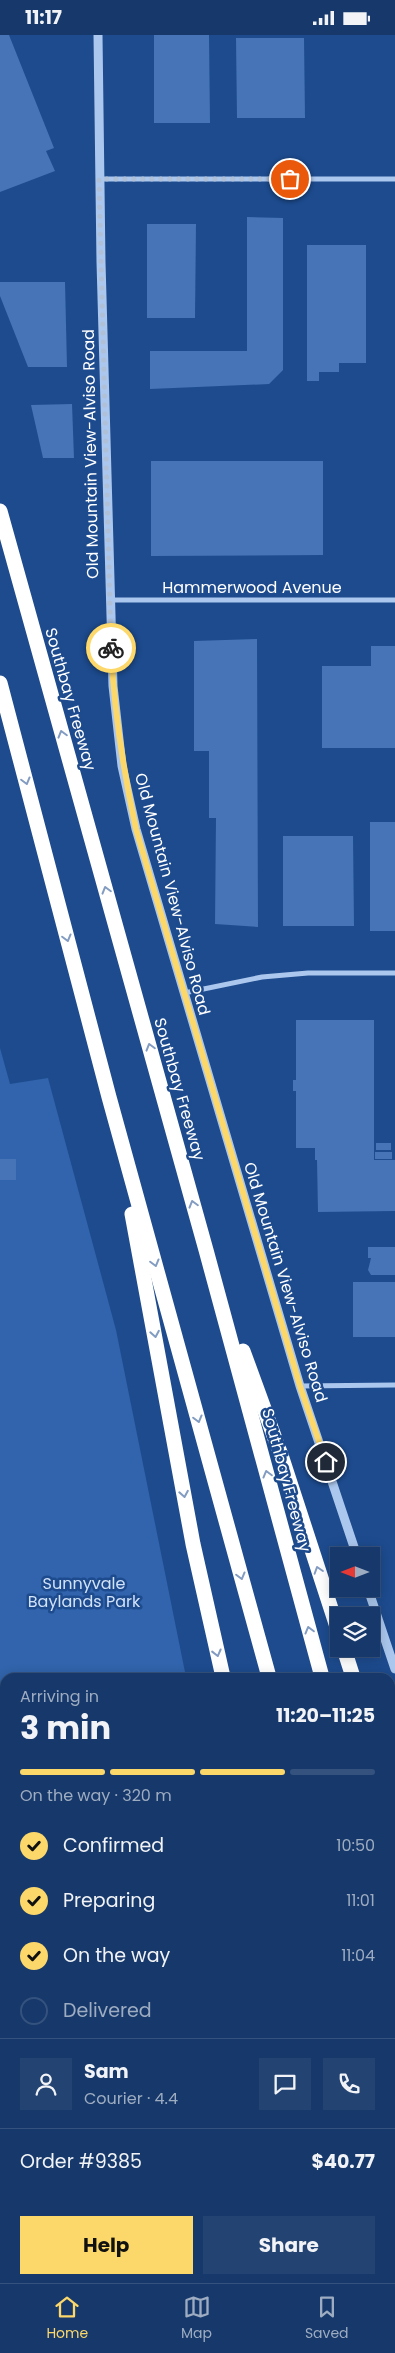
<!DOCTYPE html>
<html lang="en">
<head>
<meta charset="utf-8">
<style>
  :root { --surface:#16386a; --page:#234372; --text:#f1f3f6; --muted:#9eacc1; --line:#35527e; --accent:#fcd76a }
  body { margin:0; font-family:Poppins,sans-serif; background:var(--page); color:var(--text); height:100vh; display:flex; flex-direction:column; font-size:19px; white-space:nowrap }
  * { box-sizing:border-box; margin:0 }
  p { font-size:16px; color:var(--muted) }
  .icon { flex:none; width:28px; height:28px; fill:none; stroke:currentColor; stroke-width:2; stroke-linecap:round; stroke-linejoin:round }
  .map { position:relative; flex:1; overflow:hidden }
  .panel { position:absolute; left:0px; top:1638px; width:395px; height:611px; display:flex; flex-direction:column; background:var(--surface); border-radius:15px 15px 0 0; box-shadow:0 2px 12px #0003,0 0 0 1px var(--line) }
  .panel>* { flex:none }
  .needle { width:32px; rotate:270deg }
  .fabs { position:absolute; left:330px; top:1512px; display:grid; gap:10px }
  .fabs a { display:grid; place-items:center; width:50px; height:50px; border-radius:0px; background:var(--surface); box-shadow:0 2px 12px #0003,0 0 0 1px var(--line); font-size:25px }
  .pin { position:absolute; display:grid; place-items:center; width:42px; height:42px; color:#fff; margin:-21px; border:2px solid #fff; border-radius:50%; box-shadow:0 1px 5px #0007 }
  .courier { position:absolute; display:grid; place-items:center; width:50px; height:50px; margin:-25px; border:4px solid #fcd76a; border-radius:50%; background:#fff; color:#222; box-shadow:0 1px 6px #0007 }
  .head em { font-style:normal; font-weight:700 }
  .head div { display:flex; flex-direction:column-reverse }
  .head { display:flex; align-items:center; justify-content:space-between; height:85px; padding:0 20px }
  h1 { font-size:32px; font-weight:700; line-height:38px }
  .bar { display:grid; grid-template-columns:repeat(4,1fr); gap:8px 5px; align-content:center; height:60px; padding:0 20px }
  .bar i { height:6px; border-radius:4px; background:var(--line) }
  .bar .current { background:var(--accent) }
  .bar p { grid-column:span 4 }
  .line { display:flex; align-items:center; gap:12px; padding:0 20px; border-top:1px solid var(--line) }
  .line div { flex:1 }
  .round { display:grid; place-items:center; flex:none; width:52px; height:52px; border-radius:0px; background:var(--page) }
  ol { padding:0 20px; list-style:none }
  li { display:flex; align-items:center; gap:15px; height:55px }
  li p { margin-inline-start:auto }
  li .icon { padding:5px; border-radius:50%; background:var(--accent); color:#111; stroke-width:4 }
  li:last-child { color:var(--muted) }
  li i { width:28px; height:28px; border:2px solid var(--line); border-radius:50% }
  .button { display:flex; gap:10px; margin-top:auto; padding:10px 20px }
  .button a { flex:1; height:58px; border-radius:0px; background:var(--accent); color:#111; font-size:20px; font-weight:700; line-height:58px; text-align:center }
  .button a+a { background:var(--page); color:var(--text) }
  .status { display:flex; justify-content:space-between; align-items:center; height:35px; padding:0 25px; background:var(--surface); direction:ltr }
  .status svg { height:14px; fill:currentColor }
  .dock { display:flex; justify-content:space-around; align-items:center; height:70px; border-top:1px solid var(--line); background:var(--surface); font-size:14px; color:var(--muted) }
  .dock a { display:grid; justify-items:center; gap:2px }
  .dock .current { color:var(--accent) }
  .map>svg:first-child { display:block }
  .green { fill:#3164ac }
  .building { fill:#4674b6 }
  .lines { fill:none; stroke-linecap:round; stroke-linejoin:round }
  .minor { stroke:#abc7ed; stroke-width:5 }
  .tertiary { stroke:#abc7ed; stroke-width:9 }
  .motorway { stroke:#fff; stroke-width:15 }
  .oneway { stroke:#839cc1 }
  .done { stroke:#b0c0d7; stroke-width:5; stroke-dasharray:0 9 }
  .route { stroke:#fcd76a; stroke-width:6 }
  .labels { text-anchor:middle; stroke-width:5; stroke-linejoin:round; paint-order:stroke }
  .street-label { font-size:16px; fill:#fff; stroke:#1d4b8e }
  .park-label { font-size:16px; fill:#d1e2f9; stroke:#1d4b8e }
</style>
</head>
<body>
<div class="status"><b>11:17</b><svg viewBox="0 0 49 12"><path d="M0 12V9h3v3zM5 12V6h3v6zM10 12V3h3v9zM15 12V0h3v12zM26 1h20v11H26zM47 4h2v5h-2z"/></svg></div>
<div class="map">
<svg width="395" height="2248" viewBox="0 0 395 2248">
  <rect width="100%" height="100%" fill="#1d4b8e"/>
  <path class="green" d="M 0,1013 L 10,1049 L 48,1043 L 116,1295 L 186,1642 L 5,1642 L 5,2244 L 189,2244 L 187,2248 L 0,2248 Z"/>
  <g class="building">
    <path d="M 0,0 L 9,0 L 54,113 L 46,116 L 55,136 L 0,157 Z"/>
    <path d="M 154,0 L 209,0 L 210,88 L 154,88 Z"/>
    <path d="M 236,3 L 304,3 L 305,83 L 237,83 Z"/>
    <path d="M 247,182 L 283,183 L 283,335 L 269,349 L 150,354 L 150,316 L 247,316 Z"/>
    <path d="M 147,189 L 196,189 L 195,283 L 147,283 Z"/>
    <path d="M 307,210 L 366,210 L 366,328 L 339,328 L 339,337 L 319,337 L 319,346 L 307,346 Z"/>
    <path d="M 0,247 L 65,247 L 67,332 L 28,332 L 0,261 Z"/>
    <path d="M 72,369 L 74,423 L 43,423 L 31,370 Z"/>
    <path d="M 151,426 L 323,426 L 323,520 L 151,521 Z"/>
    <path d="M 257,604 L 258,892 L 215,889 L 216,783 L 209,783 L 209,716 L 194,716 L 194,606 Z"/>
    <path d="M 371,611 L 395,611 L 395,713 L 322,713 L 322,631 L 371,631 Z"/>
    <rect x="370" y="787" width="25" height="109"/>
    <path d="M 283,801 L 353,801 L 354,891 L 283,891 Z"/>
    <path d="M 296,985 L 374,985 L 374,1125 L 395,1125 L 395,1176 L 318,1177 L 317,1125 L 315,1125 L 315,1113 L 296,1113 L 296,1056 L 293,1056 L 293,1045 L 296,1045 Z"/>
    <rect x="376" y="1108" width="15" height="7"/>
    <rect x="375" y="1117" width="17" height="7"/>
    <rect x="0" y="1124" width="16" height="21"/>
    <path d="M 368,1212 L 395,1212 L 395,1240 L 371,1240 L 368,1235 L 371,1223 L 368,1223 Z"/>
    <rect x="353" y="1247" width="42" height="55"/>
    <path d="M 1,1986 L 5,1986 L 5,2008 L 0,2014 Z"/>
  </g>
  <g class="lines">
    <g class="minor">
      <path d="M 99,144 L 395,144"/>
      <path d="M 109,565 L 395,565"/>
      <path d="M 184,958 L 262,942 L 308,938 L 395,938"/>
      <path d="M 300,1351 L 395,1350"/>
    </g>
    <g class="tertiary">
      <path d="M 98,0 L 101,227 L 113,651 L 122,731 L 136,794 L 300,1351 L 357,1521"/>
      <path d="M 368,1554 L 395,1634"/>
    </g>
    <g class="motorway">
      <path d="M 0,476 L 206,1215 L 322,1642"/>
      <path d="M 0,648 L 109,1062 L 269,1642"/>
      <path d="M 132,1179 L 193,1509 L 223,1642"/>
      <path d="M 243,1316 L 281,1420 L 339,1598"/>
      <path d="M 344,1614 L 353,1642"/>
      <path d="M 390,1761 L 395,1781"/>
      <path d="M 390,1894 L 395,1913"/>
      <path d="M 390,2085 L 395,2103"/>
      <path d="M 390,2223 L 395,2240"/>
      <path d="M 234,2248 L 237,2244"/>
    </g>
  </g>
  <defs><path id="oneway-chevron" d="M-2-3.5L2.5 0L-2 3.5" fill="none" stroke-width="1.6" stroke-linecap="round" stroke-linejoin="round" transform="scale(1.25)"/></defs>
  <g class="oneway">
    <use href="#oneway-chevron" transform="translate(62 699) rotate(-106)"/>
    <use href="#oneway-chevron" transform="translate(26 746) rotate(75)"/>
    <use href="#oneway-chevron" transform="translate(106 855) rotate(-106)"/>
    <use href="#oneway-chevron" transform="translate(67 903) rotate(75)"/>
    <use href="#oneway-chevron" transform="translate(150 1012) rotate(-106)"/>
    <use href="#oneway-chevron" transform="translate(193 1169) rotate(-106)"/>
    <use href="#oneway-chevron" transform="translate(155 1228) rotate(75)"/>
    <use href="#oneway-chevron" transform="translate(155 1299) rotate(80)"/>
    <use href="#oneway-chevron" transform="translate(198 1384) rotate(75)"/>
    <use href="#oneway-chevron" transform="translate(267 1439) rotate(-105)"/>
    <use href="#oneway-chevron" transform="translate(184 1459) rotate(80)"/>
    <use href="#oneway-chevron" transform="translate(318 1535) rotate(-108)"/>
    <use href="#oneway-chevron" transform="translate(241 1541) rotate(75)"/>
    <use href="#oneway-chevron" transform="translate(309 1595) rotate(-105)"/>
    <use href="#oneway-chevron" transform="translate(217 1618) rotate(76)"/>
  </g>
  <g class="lines">
    <path class="done" d="M 111,613 L 99,144 L 290,144"/>
    <path class="route" d="M 111,613 C 114,675 123,734 136,794 L 300,1351 L 326,1427"/>
  </g>
  <g class="labels">
    <g class="street-label">
      <text transform="translate(90 419) rotate(-91)" y="6">Old Mountain View-Alviso Road</text>
      <text x="252" y="558">Hammerwood Avenue</text>
      <text transform="translate(71 664) rotate(74)" y="6">Southbay Freeway</text>
      <text transform="translate(173 859) rotate(75)" y="6">Old Mountain View-Alviso Road</text>
      <text transform="translate(180 1054) rotate(74)" y="6">Southbay Freeway</text>
      <text transform="translate(286 1247) rotate(73)" y="6">Old Mountain View-Alviso Road</text>
      <text transform="translate(287 1445) rotate(75)" y="6">Southbay Freeway</text>
    </g>
    <g class="park-label">
      <text x="84" y="1554">Sunnyvale<tspan x="84" dy="18">Baylands Park</tspan></text>
    </g>
  </g>
</svg>
<div class="fabs">
<a><svg class="needle" viewBox="-14 -14 28 28"><path d="M0-13l5 13h-10z" fill="#e53935"/><path d="M0 13l5-13h-10z" fill="#9eacc1"/></svg></a>
<a><svg class="icon" aria-label="layers" viewBox="0 0 24 24"><path d="M12 4l9 5-9 5-9-5zM3 14l9 5 9-5"/></svg></a>
</div>
<div class="pin" style="left:290px;top:144px;background:#ea580c"><svg class="icon" aria-label="bag" viewBox="0 0 24 24"><path d="M5 8h14l-1 12H6zM9 8a3 3 0 0 1 6 0"/></svg></div>
<div class="pin" style="left:326px;top:1427px;background:#1f2937"><svg class="icon" aria-label="home" viewBox="0 0 24 24"><path d="M3 11l9-7 9 7M6 9v11h12V9"/></svg></div>
<div class="courier" style="left:111px;top:613px"><svg class="icon" aria-label="bike" viewBox="0 0 24 24"><circle cx="6" cy="16" r="4"/><circle cx="18" cy="16" r="4"/><path d="M6 16l4-8h5l3 8M10 8l3 8H6M13 5h3"/></svg></div>
<section class="panel">
<div class="head"><div><h1>3 min</h1><p>Arriving in</p></div><em>11:20–11:25</em></div>
<div class="bar"><i class="current"></i><i class="current"></i><i class="current"></i><i></i><p>On the way · 320 m</p></div>
<ol>
<li><svg class="icon" aria-label="check" viewBox="0 0 24 24"><path d="M5 12l5 5 9-10"/></svg>Confirmed<p>10:50</p></li>
<li><svg class="icon" aria-label="check" viewBox="0 0 24 24"><path d="M5 12l5 5 9-10"/></svg>Preparing<p>11:01</p></li>
<li><svg class="icon" aria-label="check" viewBox="0 0 24 24"><path d="M5 12l5 5 9-10"/></svg>On the way<p>11:04</p></li>
<li><i></i>Delivered</li>
</ol>
<div class="line" style="height:90px"><a class="round"><svg class="icon" aria-label="person" viewBox="0 0 24 24"><circle cx="12" cy="8" r="4"/><path d="M4 21q1-7 8-7t8 7"/></svg></a><div><b>Sam</b><p>Courier · 4.4</p></div><a class="round"><svg class="icon" aria-label="chat" viewBox="0 0 24 24"><path d="M4 5h16v11H9l-5 4z"/></svg></a><a class="round"><svg class="icon" aria-label="phone" viewBox="0 0 24 24"><path d="M5 4h4l2 5-3 2q2 4 5 5l2-3 5 2v4C11 20 4 13 5 4z"/></svg></a></div>
<div class="line" style="height:65px"><div>Order #9385</div><b>$40.77</b></div>
<div class="button"><a>Help</a><a>Share</a></div>
</section>
</div>
<nav class="dock">
<a class="current"><svg class="icon" aria-label="home" viewBox="0 0 24 24"><path d="M3 11l9-7 9 7M6 9v11h12V9"/></svg>Home</a>
<a><svg class="icon" aria-label="map" viewBox="0 0 24 24"><path d="M3 6l6-2 6 2 6-2v14l-6 2-6-2-6 2zM9 4v14M15 6v14"/></svg>Map</a>
<a><svg class="icon" aria-label="saved" viewBox="0 0 24 24"><path d="M7 4h10v16l-5-4-5 4z"/></svg>Saved</a>
</nav>
</body>
</html>
